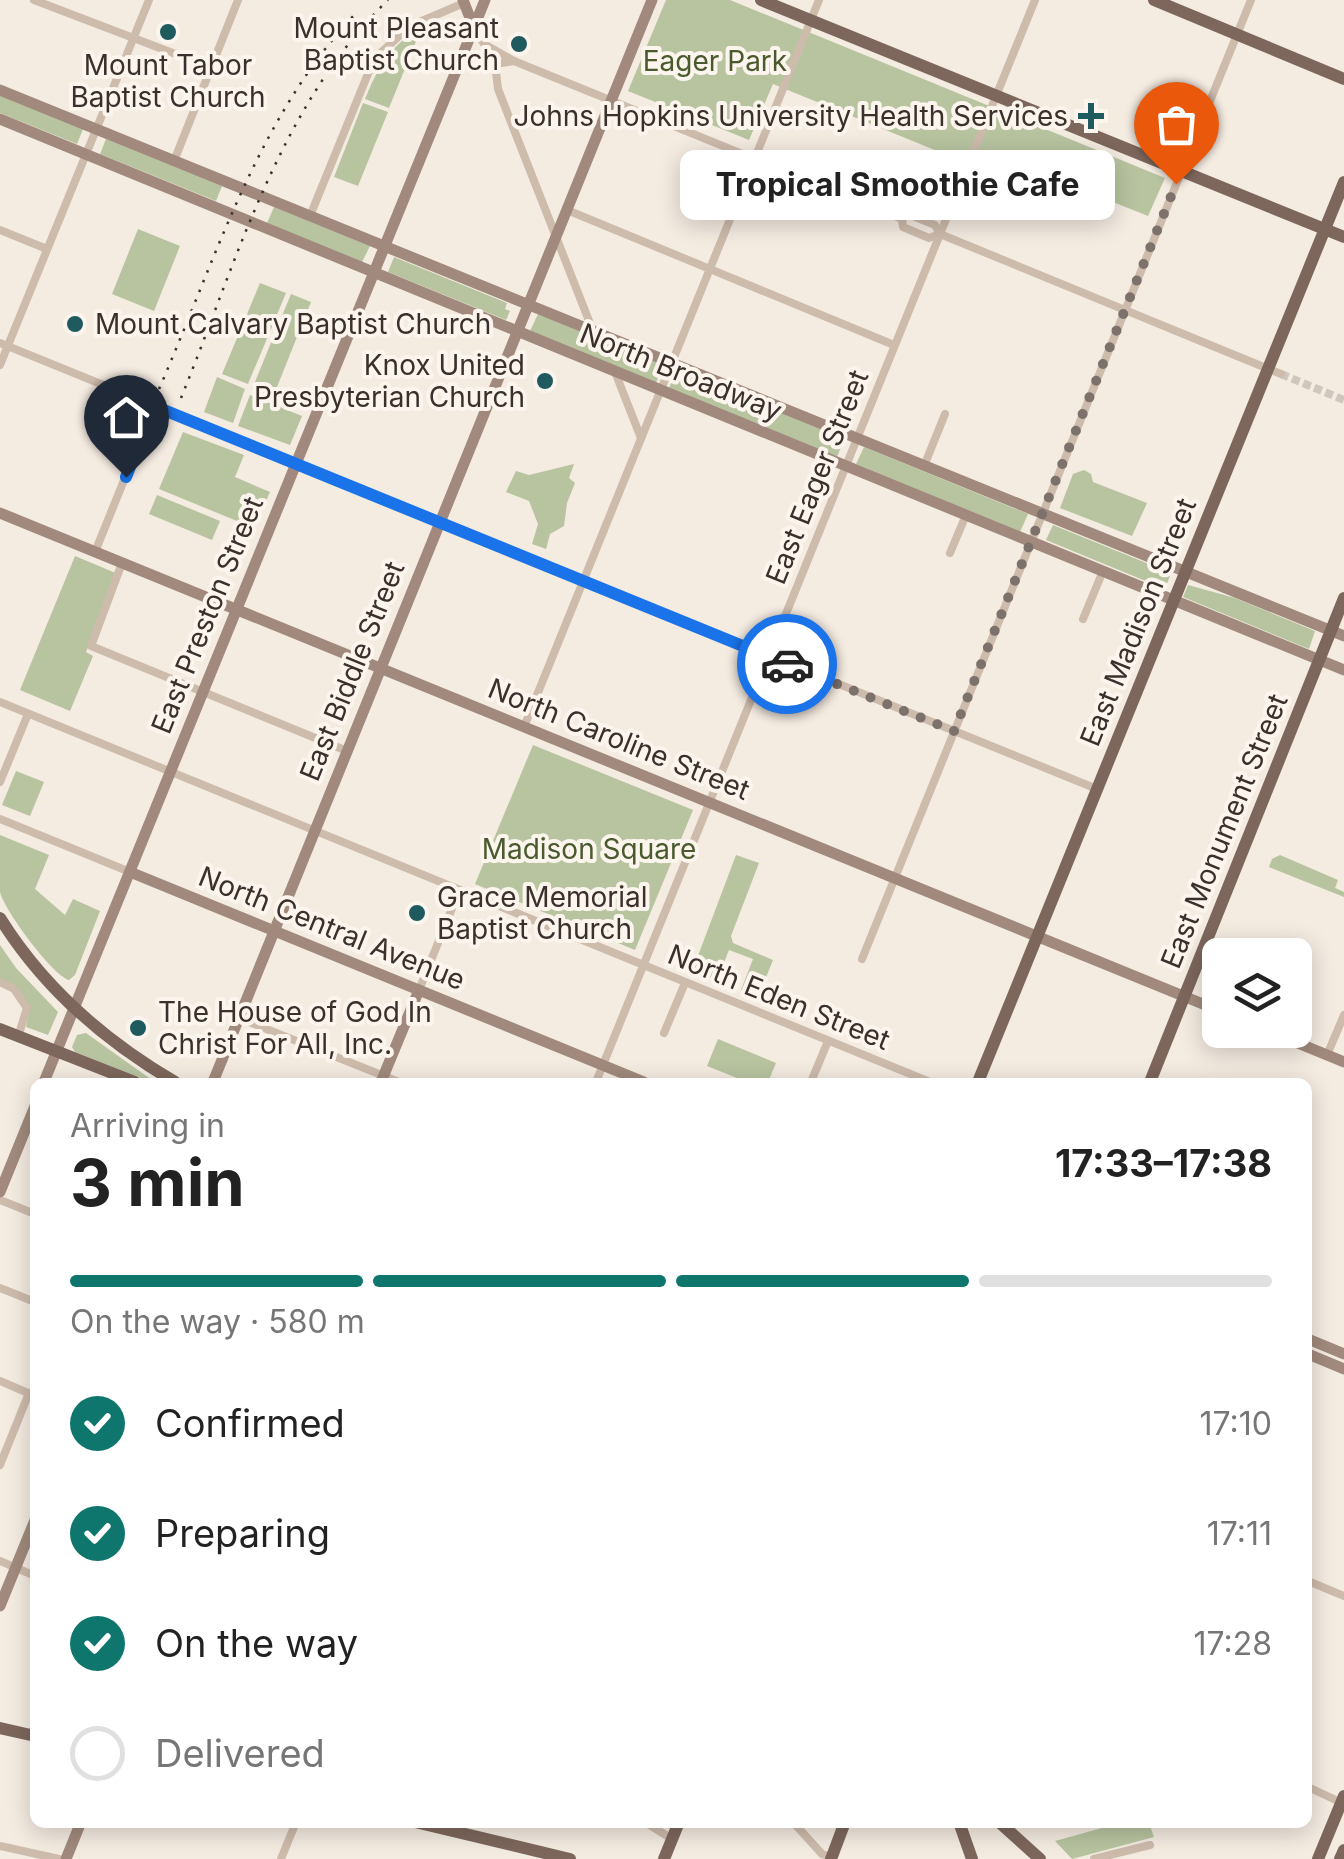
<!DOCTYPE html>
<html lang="en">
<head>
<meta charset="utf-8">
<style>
  :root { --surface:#fff; --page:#f2f2f2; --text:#222; --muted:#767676; --line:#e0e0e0; --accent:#0f766e }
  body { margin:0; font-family:Inter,sans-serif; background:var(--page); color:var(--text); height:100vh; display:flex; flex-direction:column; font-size:38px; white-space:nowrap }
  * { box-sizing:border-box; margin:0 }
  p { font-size:32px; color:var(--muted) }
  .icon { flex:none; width:55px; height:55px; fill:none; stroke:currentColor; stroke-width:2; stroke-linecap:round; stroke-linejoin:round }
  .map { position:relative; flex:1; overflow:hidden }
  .side { position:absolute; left:30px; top:1078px; width:1282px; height:750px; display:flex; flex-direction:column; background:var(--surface); border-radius:15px; box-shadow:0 5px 25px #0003 }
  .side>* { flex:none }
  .controls { position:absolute; left:1202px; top:938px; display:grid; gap:20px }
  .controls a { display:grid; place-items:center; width:110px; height:110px; border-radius:15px; background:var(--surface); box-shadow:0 5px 25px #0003; font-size:50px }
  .pin { position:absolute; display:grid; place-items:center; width:85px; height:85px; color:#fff; margin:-102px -42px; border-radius:50% 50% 50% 0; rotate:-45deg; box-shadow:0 0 10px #0007 }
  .pin .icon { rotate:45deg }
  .courier { position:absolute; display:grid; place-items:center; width:100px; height:100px; margin:-50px; border:8px solid #1a73e8; border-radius:50%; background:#fff; color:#222; box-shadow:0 2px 12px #0007 }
  .bubble { position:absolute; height:70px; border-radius:15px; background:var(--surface); box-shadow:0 5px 25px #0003; font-size:32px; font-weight:700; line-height:70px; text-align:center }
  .summary em { font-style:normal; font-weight:700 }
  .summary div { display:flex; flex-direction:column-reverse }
  .summary { display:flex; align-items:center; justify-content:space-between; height:170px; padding:0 40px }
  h1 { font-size:65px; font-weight:700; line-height:75px }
  .bar { display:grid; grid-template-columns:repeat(4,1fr); gap:15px 10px; align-content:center; height:120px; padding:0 40px }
  .bar i { height:12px; border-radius:8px; background:var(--line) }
  .bar .active { background:var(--accent) }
  .bar p { grid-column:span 4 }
  ol { padding:0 40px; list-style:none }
  li { display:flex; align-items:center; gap:30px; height:110px }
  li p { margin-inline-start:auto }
  li .icon { padding:10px; border-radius:50%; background:var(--accent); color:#fff; stroke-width:4 }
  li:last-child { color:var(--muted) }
  li i { width:55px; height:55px; border:5px solid var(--line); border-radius:50% }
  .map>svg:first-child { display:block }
  .green { fill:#b8c4a0 }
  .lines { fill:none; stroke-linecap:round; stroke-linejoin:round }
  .street-tunnel { stroke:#cfc6bd; stroke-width:8; stroke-dasharray:8 4; stroke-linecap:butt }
  .street { stroke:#cdbbac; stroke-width:8 }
  .secondary { stroke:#a18a7d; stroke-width:11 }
  .primary { stroke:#7d675c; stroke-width:12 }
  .rail { stroke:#3b302b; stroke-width:2.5; stroke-dasharray:2.5 8; stroke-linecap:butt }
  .done { stroke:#7c716b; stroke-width:10; stroke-dasharray:0 18 }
  .route { stroke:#1a73e8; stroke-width:12 }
  .poi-dot { fill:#1f5a5e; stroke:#fbf5ee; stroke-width:4 }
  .labels { text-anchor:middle; stroke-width:8; stroke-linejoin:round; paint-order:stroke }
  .poi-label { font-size:28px; fill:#3b302b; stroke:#fbf5ee; text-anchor:end }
  .park-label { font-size:28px; fill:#4a5a2e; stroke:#fbf5ee }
  .street-label { font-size:28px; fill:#3b302b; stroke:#fbf5ee }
</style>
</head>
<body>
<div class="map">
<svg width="1344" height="1859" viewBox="0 0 1344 1859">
  <rect width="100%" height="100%" fill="#f4ebe1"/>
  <g class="green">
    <path d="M 666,0 L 730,0 L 1165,178 L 1148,216 L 1083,190 L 1040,193 L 773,84 L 749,140 L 628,91 Z"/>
    <path d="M 421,29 L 389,108 L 365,99 C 377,69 391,43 421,29 Z"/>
    <path d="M 0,95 L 83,129 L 77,144 L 0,113 Z"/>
    <path d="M 363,103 L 388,112 L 358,186 L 334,177 Z"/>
    <path d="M 106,139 L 222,186 L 216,201 L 100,154 Z"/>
    <path d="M 274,207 L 370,246 L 362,262 L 267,223 Z"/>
    <path d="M 138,229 L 180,246 L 154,311 L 112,294 Z"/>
    <path d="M 394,257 L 507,303 L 505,309 L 510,311 L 506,320 L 388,272 Z"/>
    <path d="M 260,283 L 286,293 L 248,384 L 222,374 Z"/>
    <path d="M 291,294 L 311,302 L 273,397 L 252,389 Z"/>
    <path d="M 538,314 L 663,365 L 656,383 L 530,331 Z"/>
    <path d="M 677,370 L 844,439 L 837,457 L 669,388 Z"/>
    <path d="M 217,377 L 245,389 L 233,423 L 204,412 Z"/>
    <path d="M 250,395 L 302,416 L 290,445 L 238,426 Z"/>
    <path d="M 183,432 L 244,455 L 235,477 L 270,492 L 254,528 L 159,489 Z"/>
    <path d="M 864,447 L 1028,514 L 1020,532 L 856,464 Z"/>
    <path d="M 574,464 L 569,478 L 575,483 L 567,503 L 564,526 L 550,534 L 546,549 L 532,544 L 538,524 L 529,501 L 506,492 L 516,471 L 529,475 Z"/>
    <path d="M 1084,470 L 1091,474 L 1093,482 L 1147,503 L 1132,536 L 1060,508 L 1073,474 Z"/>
    <path d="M 157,495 L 220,521 L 212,540 L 149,514 Z"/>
    <path d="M 1053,525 L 1171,573 L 1165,589 L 1046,540 Z"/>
    <path d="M 75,556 L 118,574 L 86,652 L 93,656 L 70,711 L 20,690 Z"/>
    <path d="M 1188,585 L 1235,598 L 1315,631 L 1309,649 L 1183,597 Z"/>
    <path d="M 533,745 L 693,810 L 635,950 L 475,884 Z"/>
    <path d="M 16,771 L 44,782 L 30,816 L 2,805 Z"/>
    <path d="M 0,835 L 49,855 L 35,889 L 65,915 L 73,899 L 100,911 L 75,975 L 69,980 C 53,976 4,910 0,892 C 0,876 0,853 0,835 Z"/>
    <path d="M 736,855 L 759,863 L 731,936 L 733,943 L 773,960 L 758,997 L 741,990 L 753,959 L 729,950 L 717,980 L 687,968 L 696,961 Z"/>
    <path d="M 1280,855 L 1338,880 L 1335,888 L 1344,892 L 1344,897 L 1269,867 L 1272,859 Z"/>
    <path d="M 0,945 L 16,968 L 58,1012 L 48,1035 L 26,1027 C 32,1003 22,989 0,979 Z"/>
    <path d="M 86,1033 L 152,1080 L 151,1082 L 75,1052 L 72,1047 L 77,1035 Z"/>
    <path d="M 718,1039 L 776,1063 L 768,1082 L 747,1082 L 707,1066 Z"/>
    <path d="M 1120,1823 L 1149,1823 L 1154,1837 L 1072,1859 L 1055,1841 Z"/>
  </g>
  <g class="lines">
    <path class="street-tunnel" d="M 1281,374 L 1344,400"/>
    <g class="street">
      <path d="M 34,0 L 212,68"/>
      <path d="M 474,28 L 484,44 L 514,61 L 902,219 L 903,227 L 929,238 L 940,234"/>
      <path d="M 514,61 L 495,64 L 498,89 L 593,331"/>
      <path d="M 174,161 L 238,0"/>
      <path d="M 567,210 L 894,345"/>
      <path d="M 310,216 L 374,59 L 410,26 L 464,3"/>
      <path d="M 902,219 L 908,214 L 935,225 L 940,234 L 1281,374"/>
      <path d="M 0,230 L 47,249"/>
      <path d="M 0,343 L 1097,789"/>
      <path d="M 0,365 L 149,0"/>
      <path d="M 615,372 L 641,438"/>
      <path d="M 924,466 L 945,414"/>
      <path d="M 95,552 L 154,406"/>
      <path d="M 950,553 L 966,515"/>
      <path d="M 122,563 L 91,646 L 347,751"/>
      <path d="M 1083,619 L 1103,571"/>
      <path d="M 0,702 L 930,1082"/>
      <path d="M 524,727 L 819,0"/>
      <path d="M 0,782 L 28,714"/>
      <path d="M 0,819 L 130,872"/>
      <path d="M 862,959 L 1251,0"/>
      <path d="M 0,982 L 14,989 L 27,1008 L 18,1037"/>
      <path d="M 419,990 L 459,891"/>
      <path d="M 239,1018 L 399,1082"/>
      <path d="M 664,1033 L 685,983"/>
      <path d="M 1327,1055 L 1344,1015"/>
      <path d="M 596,1082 L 1035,0"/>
      <path d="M 811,1082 L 828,1041"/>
      <path d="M 0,1200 L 35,1214"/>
      <path d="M 0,1288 L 35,1302"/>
      <path d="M 0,1381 L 35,1396"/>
      <path d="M 0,1465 L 29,1393"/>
      <path d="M 0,1561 L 35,1576"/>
      <path d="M 1308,1581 L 1344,1596"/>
      <path d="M 1308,1787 L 1344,1804"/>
      <path d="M 645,1822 L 672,1839"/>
      <path d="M 793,1822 L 822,1854 L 831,1857"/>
      <path d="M 0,1846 L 59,1859"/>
      <path d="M 281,1859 L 296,1822"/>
      <path d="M 1094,1859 L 1150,1845"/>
    </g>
    <g class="secondary">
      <path d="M 463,0 L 474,28"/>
      <path d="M 0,90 L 1344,636"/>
      <path d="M 0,119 L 1344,670"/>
      <path d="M 0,513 L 1220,1011"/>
      <path d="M 130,872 L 644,1082"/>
      <path d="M 1266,1030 L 1344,1062"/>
      <path d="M 44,1082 L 485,0"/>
      <path d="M 213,1082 L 652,0"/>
      <path d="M 381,1082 L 419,990"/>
      <path d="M 0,1192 L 35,1106"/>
      <path d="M 1308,1339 L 1344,1354"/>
      <path d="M 1308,1354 L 1344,1369"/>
      <path d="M 0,1606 L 35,1520"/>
      <path d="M 66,1859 L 81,1822"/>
    </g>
    <g class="primary">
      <path d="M 761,0 L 1344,237"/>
      <path d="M 1154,0 L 1344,79"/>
      <path d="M 0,918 C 43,987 105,1041 175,1082"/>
      <path d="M 0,1029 L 135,1082"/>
      <path d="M 978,1082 L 1344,182"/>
      <path d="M 1150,1082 L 1344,598"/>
      <path d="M 0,1728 L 35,1736"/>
      <path d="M 415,1822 L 570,1859"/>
      <path d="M 959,1822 L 972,1859"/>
      <path d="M 999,1822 L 1040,1859"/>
      <path d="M 664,1859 L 679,1822"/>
      <path d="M 831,1859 L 845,1822"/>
      <path d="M 1318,1859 L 1344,1796"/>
      <path d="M 1340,1859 L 1344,1850"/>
    </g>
    <g class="rail">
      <path d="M 159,389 C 216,259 258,115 358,11"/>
      <path d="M 181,398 C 237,261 279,106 388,0"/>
    </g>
  </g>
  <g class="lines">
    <path class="done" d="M 787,664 L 954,731 L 1176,184"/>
    <path class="route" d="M 126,477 L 154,406 L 787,664"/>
  </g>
  <g class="poi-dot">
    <circle cx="168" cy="32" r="10"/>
    <circle cx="519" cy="44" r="10"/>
    <path d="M1086 101h10v10h10v10h-10v10h-10v-10h-10v-10h10z"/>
    <circle cx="75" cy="324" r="10"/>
    <circle cx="545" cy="381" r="10"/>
    <circle cx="417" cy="913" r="10"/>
    <circle cx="138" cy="1028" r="10"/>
  </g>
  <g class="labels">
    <g class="poi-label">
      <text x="499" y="38">Mount Pleasant<tspan x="499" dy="32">Baptist Church</tspan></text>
      <text x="168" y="75" text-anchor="middle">Mount Tabor<tspan x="168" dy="32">Baptist Church</tspan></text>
      <text x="1068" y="126">Johns Hopkins University Health Services</text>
      <text x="95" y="334" text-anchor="start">Mount Calvary Baptist Church</text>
      <text x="525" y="375">Knox United<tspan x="525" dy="32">Presbyterian Church</tspan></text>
      <text x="437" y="907" text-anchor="start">Grace Memorial<tspan x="437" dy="32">Baptist Church</tspan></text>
      <text x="158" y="1022" text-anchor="start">The House of God In<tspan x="158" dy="32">Christ For All, Inc.</tspan></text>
    </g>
    <g class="park-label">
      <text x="715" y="71">Eager Park</text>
      <text x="589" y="859">Madison Square</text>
    </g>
    <g class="street-label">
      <text transform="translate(681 372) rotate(22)" y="10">North Broadway</text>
      <text transform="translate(817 477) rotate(-68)" y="10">East Eager Street</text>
      <text transform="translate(207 615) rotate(-68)" y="10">East Preston Street</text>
      <text transform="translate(1138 622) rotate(-68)" y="10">East Madison Street</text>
      <text transform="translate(352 671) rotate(-68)" y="10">East Biddle Street</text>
      <text transform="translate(619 739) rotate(22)" y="10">North Caroline Street</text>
      <text transform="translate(1224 831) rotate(-68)" y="10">East Monument Street</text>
      <text transform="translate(332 928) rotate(22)" y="10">North Central Avenue</text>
      <text transform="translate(779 997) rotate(22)" y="10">North Eden Street</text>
    </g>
  </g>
</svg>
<div class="controls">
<a><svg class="icon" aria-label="layers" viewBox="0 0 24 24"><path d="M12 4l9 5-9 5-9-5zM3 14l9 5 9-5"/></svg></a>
</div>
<div class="pin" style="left:1176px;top:184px;background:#ea580c"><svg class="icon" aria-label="bag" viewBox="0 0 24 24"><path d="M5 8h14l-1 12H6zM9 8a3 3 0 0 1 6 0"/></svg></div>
<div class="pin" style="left:126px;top:477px;background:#1f2937"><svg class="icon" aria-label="home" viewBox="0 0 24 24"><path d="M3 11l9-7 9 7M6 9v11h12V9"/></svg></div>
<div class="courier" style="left:787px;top:664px"><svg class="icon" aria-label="car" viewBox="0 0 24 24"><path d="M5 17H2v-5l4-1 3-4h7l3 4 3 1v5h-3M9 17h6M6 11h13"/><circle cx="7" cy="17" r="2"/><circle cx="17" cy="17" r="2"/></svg></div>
<div class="bubble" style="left:680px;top:150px;width:435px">Tropical Smoothie Cafe</div>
<section class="side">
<div class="summary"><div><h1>3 min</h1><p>Arriving in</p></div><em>17:33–17:38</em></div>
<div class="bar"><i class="active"></i><i class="active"></i><i class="active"></i><i></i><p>On the way · 580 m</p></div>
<ol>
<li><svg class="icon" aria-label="check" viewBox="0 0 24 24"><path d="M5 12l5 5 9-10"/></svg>Confirmed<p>17:10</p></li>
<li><svg class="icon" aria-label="check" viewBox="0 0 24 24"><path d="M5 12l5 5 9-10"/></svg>Preparing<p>17:11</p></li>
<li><svg class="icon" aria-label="check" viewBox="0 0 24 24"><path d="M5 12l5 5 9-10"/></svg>On the way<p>17:28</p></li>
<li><i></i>Delivered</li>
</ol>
</section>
</div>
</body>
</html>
